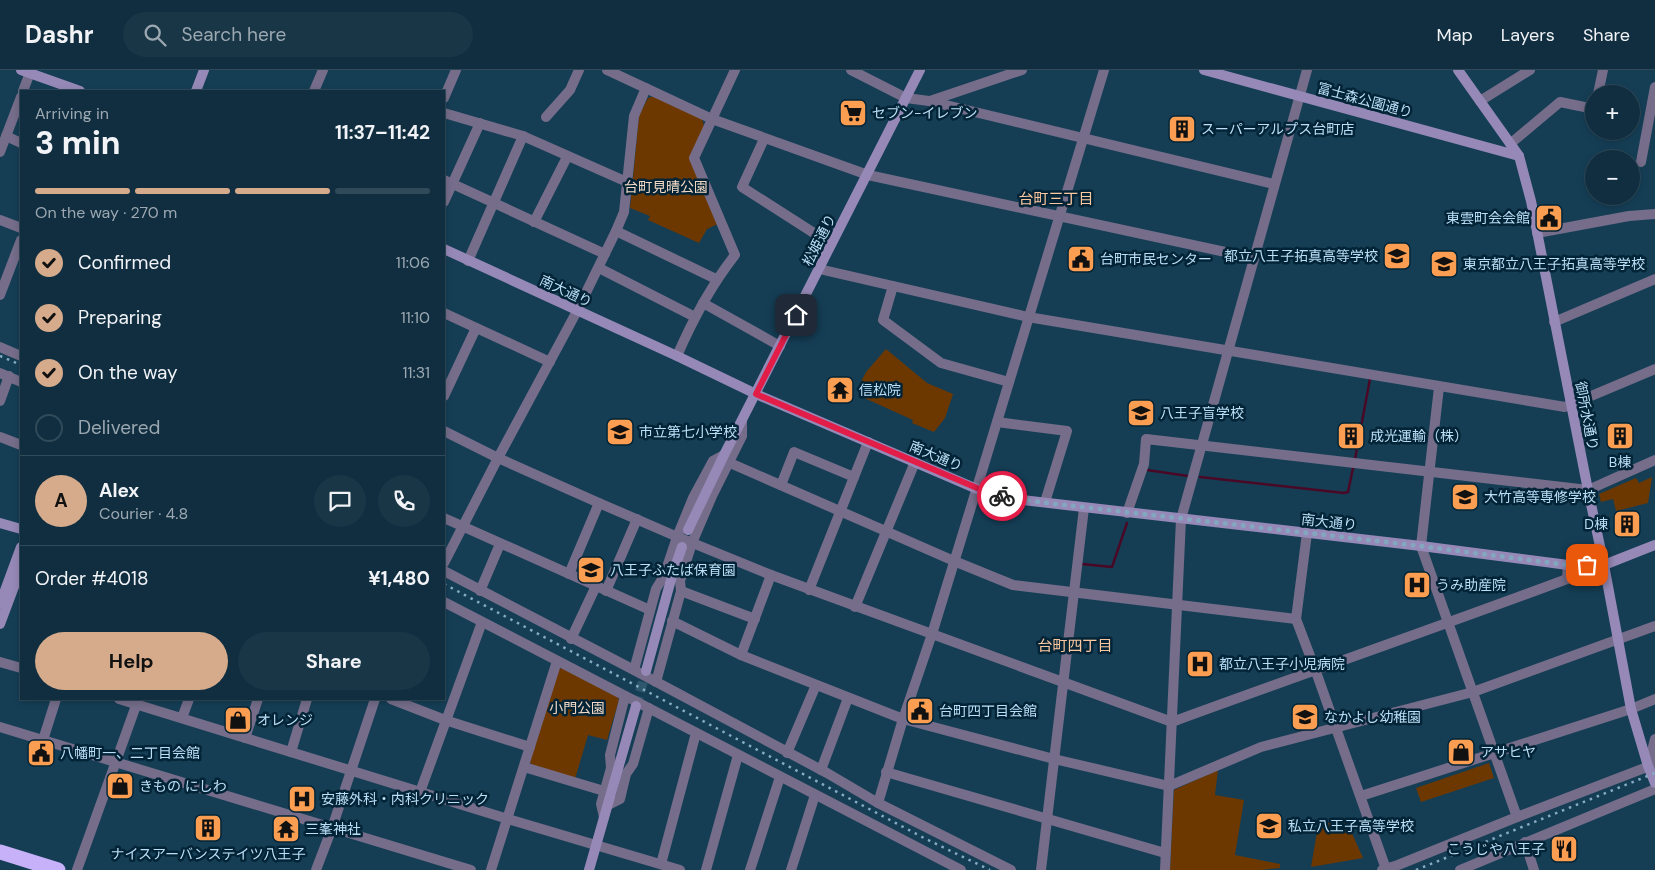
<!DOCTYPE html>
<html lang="en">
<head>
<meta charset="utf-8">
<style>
  :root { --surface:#102e40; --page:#193647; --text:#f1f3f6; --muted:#9ca8b1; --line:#304a59; --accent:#d6ab8b }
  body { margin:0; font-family:"DM Sans","Noto Sans JP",sans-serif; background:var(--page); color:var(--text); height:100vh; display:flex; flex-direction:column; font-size:19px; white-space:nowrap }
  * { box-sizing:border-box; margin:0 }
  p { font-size:16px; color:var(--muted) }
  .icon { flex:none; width:28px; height:28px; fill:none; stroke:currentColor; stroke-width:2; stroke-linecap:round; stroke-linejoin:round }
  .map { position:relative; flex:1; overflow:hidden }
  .sheet { position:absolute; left:20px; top:20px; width:425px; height:610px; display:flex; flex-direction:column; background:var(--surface); border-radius:0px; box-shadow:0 2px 8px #0003,0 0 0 1px var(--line) }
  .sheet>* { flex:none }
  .fabs { position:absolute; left:1585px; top:15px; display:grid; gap:10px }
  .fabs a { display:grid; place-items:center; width:55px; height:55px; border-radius:50%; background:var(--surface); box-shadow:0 2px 8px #0003,0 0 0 1px var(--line); font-size:25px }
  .pin { position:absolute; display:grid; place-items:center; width:42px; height:42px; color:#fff; margin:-21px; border-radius:10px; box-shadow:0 2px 8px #0006 }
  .courier { position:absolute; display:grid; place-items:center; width:50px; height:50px; margin:-25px; border:4px solid #e11d48; border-radius:50%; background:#fff; color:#222; box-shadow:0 1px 6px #0007 }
  .summary em { font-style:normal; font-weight:700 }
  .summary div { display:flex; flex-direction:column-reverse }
  .summary { display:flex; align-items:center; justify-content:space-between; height:85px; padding:0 15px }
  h1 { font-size:32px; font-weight:700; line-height:38px }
  .bar { display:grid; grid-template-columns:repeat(4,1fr); gap:8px 5px; align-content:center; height:60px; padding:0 15px }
  .bar i { height:6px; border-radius:4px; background:var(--line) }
  .bar .on { background:var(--accent) }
  .bar p { grid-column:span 4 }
  .line { display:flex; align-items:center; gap:12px; padding:0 15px; border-top:1px solid var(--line) }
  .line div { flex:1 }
  .round { display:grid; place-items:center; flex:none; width:52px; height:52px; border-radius:26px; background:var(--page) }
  ol { padding:0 15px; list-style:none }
  li { display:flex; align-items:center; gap:15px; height:55px }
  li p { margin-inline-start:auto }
  li .icon { padding:5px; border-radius:50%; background:var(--accent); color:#111; stroke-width:4 }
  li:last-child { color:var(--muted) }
  li i { width:28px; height:28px; border:2px solid var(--line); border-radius:50% }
  .action { display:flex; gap:10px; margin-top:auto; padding:10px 15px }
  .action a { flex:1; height:58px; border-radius:30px; background:var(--accent); color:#111; font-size:20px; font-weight:700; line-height:58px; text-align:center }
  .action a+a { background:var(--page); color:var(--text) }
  header { display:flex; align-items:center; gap:30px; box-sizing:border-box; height:70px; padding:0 25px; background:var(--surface); border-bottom:1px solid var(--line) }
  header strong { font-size:24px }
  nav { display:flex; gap:28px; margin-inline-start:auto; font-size:18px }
  .search { width:350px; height:45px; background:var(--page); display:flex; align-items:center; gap:12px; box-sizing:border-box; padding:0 18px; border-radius:28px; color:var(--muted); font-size:19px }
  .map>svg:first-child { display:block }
  .green { fill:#6d3800 }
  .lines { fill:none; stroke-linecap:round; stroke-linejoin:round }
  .stream { stroke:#4a0827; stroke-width:2.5 }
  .secondary-tunnel { stroke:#2e566d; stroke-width:10; stroke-dasharray:10 5; stroke-linecap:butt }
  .street { stroke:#756d8a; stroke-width:10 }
  .secondary { stroke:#9689b7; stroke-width:10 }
  .highway { stroke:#c7b1f8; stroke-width:15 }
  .rail { stroke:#86abc4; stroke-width:2.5; stroke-dasharray:2.5 5; stroke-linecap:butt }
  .done { stroke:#82a7bf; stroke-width:5; stroke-dasharray:0 9 }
  .route { stroke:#e11d48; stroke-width:6 }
  .labels { text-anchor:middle; stroke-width:5; stroke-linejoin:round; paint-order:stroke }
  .street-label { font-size:14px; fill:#bcdff8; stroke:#032436 }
  .poi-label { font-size:14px; fill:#bcdff8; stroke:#032436; text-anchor:start }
  .park-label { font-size:14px; fill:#f3d9c5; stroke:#032436 }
  .neighbourhood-label { font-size:15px; fill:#fdc8a0; stroke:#032436 }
</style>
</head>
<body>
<header>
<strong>Dashr</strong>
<div class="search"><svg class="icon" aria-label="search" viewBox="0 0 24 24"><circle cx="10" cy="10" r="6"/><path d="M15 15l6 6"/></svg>Search here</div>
<nav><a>Map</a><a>Layers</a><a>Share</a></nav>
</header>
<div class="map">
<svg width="1655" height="800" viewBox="0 0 1655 800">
  <rect width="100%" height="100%" fill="#153e55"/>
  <g class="green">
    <path d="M 655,26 L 702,49 L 704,56 L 691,88 L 718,154 L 707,159 L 699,173 L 648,150 L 650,146 L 630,138 L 639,46 L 648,28 Z"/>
    <path d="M 886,279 L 927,313 L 953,324 L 945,348 L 934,362 L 912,353 L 913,350 L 862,327 L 866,320 L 859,316 L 866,302 Z"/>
    <path d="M 1652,407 L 1648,433 L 1616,441 L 1613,429 L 1601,432 L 1599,424 L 1636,408 L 1639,413 Z"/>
    <path d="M 562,598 L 617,626 L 619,630 L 607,670 L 588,665 L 575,709 L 532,695 L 530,692 L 559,599 Z"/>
    <path d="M 1489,693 L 1494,708 L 1421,732 L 1416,718 Z"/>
    <path d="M 1218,700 L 1215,725 L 1244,730 L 1235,785 L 1280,794 L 1280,798 L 1261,800 L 1170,800 L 1174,720 Z"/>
    <path d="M 1345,748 L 1363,788 L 1311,797 L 1318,756 Z"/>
  </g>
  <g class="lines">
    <g class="stream">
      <path d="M 1355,389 L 1370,309"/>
      <path d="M 1147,400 L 1188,406"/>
      <path d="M 1200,407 L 1344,423 L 1348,422 L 1353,398"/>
      <path d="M 1082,494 L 1112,497 L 1127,453"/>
    </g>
    <path class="secondary-tunnel" d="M 636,636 L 646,601"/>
    <g class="street">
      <path d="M 607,0 L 712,49 L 868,105 L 1253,188"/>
      <path d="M 851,0 L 906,28 L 929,31 L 1274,114"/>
      <path d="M 23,21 L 31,0"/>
      <path d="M 314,21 L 323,0"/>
      <path d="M 1598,24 L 1603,0"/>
      <path d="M 444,28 L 456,0"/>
      <path d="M 930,31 L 1022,0"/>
      <path d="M 1480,31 L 1530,0"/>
      <path d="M 444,43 L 523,66 L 627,112"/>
      <path d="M 546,47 L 570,20 L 579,0"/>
      <path d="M 6,66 L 21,73"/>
      <path d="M 764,69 L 742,117 L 831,174"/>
      <path d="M 1510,74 L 1560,32 L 1594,39"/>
      <path d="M 0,82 L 21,27"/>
      <path d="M 1641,92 L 1655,17"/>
      <path d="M 444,110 L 605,184"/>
      <path d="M 444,132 L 480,53"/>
      <path d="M 0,150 L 21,158"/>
      <path d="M 534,152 L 567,87"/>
      <path d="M 616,161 L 716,209"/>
      <path d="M 1537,163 L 1629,146 L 1655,144"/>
      <path d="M 468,191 L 523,66"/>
      <path d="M 599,198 L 695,247"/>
      <path d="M 819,199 L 1028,247 L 1565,337 L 1655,299"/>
      <path d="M 893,216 L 883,250 L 941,293 L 1009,312"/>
      <path d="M 0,225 L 21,170"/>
      <path d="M 703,233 L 780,276"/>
      <path d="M 444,243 L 550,292"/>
      <path d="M 1554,252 L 1655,209"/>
      <path d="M 0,277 L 21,286"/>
      <path d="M 677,286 C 693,249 710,217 735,185 L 694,88 L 735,0"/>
      <path d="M 0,303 L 21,312"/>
      <path d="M 1439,317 L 1421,476 L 1517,747"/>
      <path d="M 444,326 L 476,258"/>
      <path d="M 0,331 L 9,306"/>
      <path d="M 997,352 L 1067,361 L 1045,432"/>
      <path d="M 444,361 L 498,388 L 599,433 L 673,465 L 771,505 L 1172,652 C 1303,604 1436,558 1567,509 L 1568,495"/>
      <path d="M 0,367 L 21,375"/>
      <path d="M 730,393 L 954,491 L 1013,515 L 1296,549"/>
      <path d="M 781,415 L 794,382 L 854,407"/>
      <path d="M 1127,443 L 1144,394 L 1146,369 L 1588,420 L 1655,390"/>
      <path d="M 444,448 L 650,540"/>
      <path d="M 1307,463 L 1296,549 L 1315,599 L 1386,799"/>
      <path d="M 444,493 L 498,388 L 577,241 L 616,161 L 624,142 L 634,46 L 646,18"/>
      <path d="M 444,501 L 634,600 L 827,703 L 878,733 L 1011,800"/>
      <path d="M 569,504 L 599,433"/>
      <path d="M 809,520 L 868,372"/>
      <path d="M 480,521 L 500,474"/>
      <path d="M 606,521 L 637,449"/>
      <path d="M 681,521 L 755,549"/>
      <path d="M 444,532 L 961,800"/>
      <path d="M 855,537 L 915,392"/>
      <path d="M 672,551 L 741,585 L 903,649 L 1054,689 L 1169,716 L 1261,677 L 1473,622 L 1655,556"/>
      <path d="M 571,569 L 596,516"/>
      <path d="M 741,585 L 771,505"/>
      <path d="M 0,592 L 21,598"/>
      <path d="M 634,600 L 656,519 L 664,506 L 677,467 L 693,428 L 713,391 L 724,385"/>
      <path d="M 656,612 L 681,521 L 680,511 L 692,473 L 712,426 L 742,366 L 742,351"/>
      <path d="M 119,629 L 508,749 L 680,800"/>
      <path d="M 391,629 L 445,650 L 530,677"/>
      <path d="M 182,648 L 189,629"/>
      <path d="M 0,657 L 471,800"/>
      <path d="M 245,668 L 258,629"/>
      <path d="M 43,670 L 56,629"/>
      <path d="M 291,682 L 307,629"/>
      <path d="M 787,683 L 816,615"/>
      <path d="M 1648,696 L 1655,669"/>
      <path d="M 524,697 L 604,721"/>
      <path d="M 821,700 L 848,628"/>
      <path d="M 886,702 L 1165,783"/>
      <path d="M 420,722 L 482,552"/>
      <path d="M 1361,726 L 1631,639 L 1655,629"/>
      <path d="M 878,733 L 903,649 L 932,564 L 979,411 L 1104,0"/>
      <path d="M 608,735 L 620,729 L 626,704 L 633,694 L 649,638"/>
      <path d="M 604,747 L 601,734 L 611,698 L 610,685 L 625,626"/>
      <path d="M 1525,772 L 1534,800"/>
      <path d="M 661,794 L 696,663"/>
      <path d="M 77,800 L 138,630"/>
      <path d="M 316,800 L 332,758 L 375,629"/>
      <path d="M 491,800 L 557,591"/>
      <path d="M 706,800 L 738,685"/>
      <path d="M 750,800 L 780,707"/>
      <path d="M 791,800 L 815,725"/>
      <path d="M 1041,800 L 1084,438"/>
      <path d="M 1165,800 L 1181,449 L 1307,0"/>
      <path d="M 1382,800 L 1398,795 L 1517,747 L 1655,694"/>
      <path d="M 1460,800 L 1655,719"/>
    </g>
    <g class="secondary">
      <path d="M 21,0 L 80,21"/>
      <path d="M 1204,0 L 1519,86"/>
      <path d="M 1458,0 L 1519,86 L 1531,131 L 1588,420 L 1604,495 L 1631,639 L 1648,696 L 1655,713"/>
      <path d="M 196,21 L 204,0"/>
      <path d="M 444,179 L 677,286 L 756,324 L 977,419 L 1005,428 L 1421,476 L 1568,495 L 1604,495 L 1655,475"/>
      <path d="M 0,453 L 21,459"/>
      <path d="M 688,460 L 724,385 L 920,0"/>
      <path d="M 0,534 L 21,477"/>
      <path d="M 0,554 L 21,498"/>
      <path d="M 646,601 L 672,506 L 682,477"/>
      <path d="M 589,800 L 636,636"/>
    </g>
    <path class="highway" d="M 0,782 L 58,800"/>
    <g class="rail">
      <path d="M 0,286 L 21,295"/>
      <path d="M 444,514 L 924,768 L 990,800"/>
      <path d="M 1416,800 L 1655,703"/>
    </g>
  </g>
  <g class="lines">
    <path class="done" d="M 1002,426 L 1039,432 L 1420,476 L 1568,495 L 1587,495"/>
    <path class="route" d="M 796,245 L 756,324 L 977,418 L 1002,426"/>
  </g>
  <defs>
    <g id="supermarket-square" transform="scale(1.4375)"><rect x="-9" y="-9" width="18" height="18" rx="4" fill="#fb9e51" stroke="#032436"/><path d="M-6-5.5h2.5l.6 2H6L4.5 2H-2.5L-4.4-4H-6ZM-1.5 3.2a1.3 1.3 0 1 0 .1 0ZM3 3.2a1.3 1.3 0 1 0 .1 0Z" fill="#111"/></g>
    <g id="building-square" transform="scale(1.4375)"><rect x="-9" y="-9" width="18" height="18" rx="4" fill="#fb9e51" stroke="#032436"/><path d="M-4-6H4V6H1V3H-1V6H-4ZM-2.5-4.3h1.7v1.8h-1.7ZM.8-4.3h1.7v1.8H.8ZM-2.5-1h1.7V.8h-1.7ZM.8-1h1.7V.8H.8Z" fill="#111"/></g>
    <g id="civic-square" transform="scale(1.4375)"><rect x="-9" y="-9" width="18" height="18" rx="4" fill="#fb9e51" stroke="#032436"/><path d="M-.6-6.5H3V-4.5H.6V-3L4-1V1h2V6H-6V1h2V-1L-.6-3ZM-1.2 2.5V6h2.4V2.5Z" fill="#111"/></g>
    <g id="school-square" transform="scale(1.4375)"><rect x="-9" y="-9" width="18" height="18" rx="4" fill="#fb9e51" stroke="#032436"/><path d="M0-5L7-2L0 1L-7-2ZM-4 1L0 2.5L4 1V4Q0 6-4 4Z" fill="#111"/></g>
    <g id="temple-square" transform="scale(1.4375)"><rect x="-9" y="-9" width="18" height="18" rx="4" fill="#fb9e51" stroke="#032436"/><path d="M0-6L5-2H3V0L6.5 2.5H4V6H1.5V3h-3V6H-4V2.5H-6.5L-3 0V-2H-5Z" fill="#111"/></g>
    <g id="university-square" transform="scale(1.4375)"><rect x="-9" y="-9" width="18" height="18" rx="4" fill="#fb9e51" stroke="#032436"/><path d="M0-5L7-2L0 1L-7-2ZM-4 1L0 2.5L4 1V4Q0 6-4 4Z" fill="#111"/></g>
    <g id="hospital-square" transform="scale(1.4375)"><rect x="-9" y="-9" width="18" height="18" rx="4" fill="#fb9e51" stroke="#032436"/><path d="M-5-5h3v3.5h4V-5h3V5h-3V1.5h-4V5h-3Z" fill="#111"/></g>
    <g id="shop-square" transform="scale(1.4375)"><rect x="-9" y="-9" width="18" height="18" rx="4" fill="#fb9e51" stroke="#032436"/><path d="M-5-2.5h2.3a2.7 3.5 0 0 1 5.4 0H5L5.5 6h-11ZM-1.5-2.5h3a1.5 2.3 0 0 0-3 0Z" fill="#111"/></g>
    <g id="restaurant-square" transform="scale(1.4375)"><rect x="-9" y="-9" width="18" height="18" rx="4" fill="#fb9e51" stroke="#032436"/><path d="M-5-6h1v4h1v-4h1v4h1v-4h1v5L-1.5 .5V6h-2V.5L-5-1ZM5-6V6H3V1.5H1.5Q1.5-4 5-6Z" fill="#111"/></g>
  </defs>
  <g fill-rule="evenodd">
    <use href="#supermarket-square" x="853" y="43"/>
    <use href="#building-square" x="1182" y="59"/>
    <use href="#civic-square" x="1549" y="148"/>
    <use href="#school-square" x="1397" y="186"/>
    <use href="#civic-square" x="1081" y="189"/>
    <use href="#school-square" x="1444" y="194"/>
    <use href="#temple-square" x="840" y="320"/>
    <use href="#school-square" x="1141" y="343"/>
    <use href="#school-square" x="620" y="362"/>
    <use href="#building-square" x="1351" y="366"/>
    <use href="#building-square" x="1620" y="366"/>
    <use href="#university-square" x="1465" y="427"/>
    <use href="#building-square" x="1627" y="454"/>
    <use href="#school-square" x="591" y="500"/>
    <use href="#hospital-square" x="1417" y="515"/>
    <use href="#hospital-square" x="1200" y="594"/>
    <use href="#civic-square" x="920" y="641"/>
    <use href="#school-square" x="1305" y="647"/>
    <use href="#shop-square" x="238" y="650"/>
    <use href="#shop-square" x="1461" y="682"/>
    <use href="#civic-square" x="41" y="683"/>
    <use href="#shop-square" x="120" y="716"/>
    <use href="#hospital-square" x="302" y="729"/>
    <use href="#school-square" x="1269" y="756"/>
    <use href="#building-square" x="208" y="758"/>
    <use href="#temple-square" x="286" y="759"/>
    <use href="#restaurant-square" x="1564" y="779"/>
  </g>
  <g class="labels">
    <g class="street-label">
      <text transform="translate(1365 30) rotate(15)" y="5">富士森公園通り</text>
      <text transform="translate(819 170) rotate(-63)" y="5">松姫通り</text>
      <text transform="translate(566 221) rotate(25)" y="5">南大通り</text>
      <text transform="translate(1587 346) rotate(79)" y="5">御所水通り</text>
      <text transform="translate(936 386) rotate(23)" y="5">南大通り</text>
      <text transform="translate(1329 452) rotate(6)" y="5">南大通り</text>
    </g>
    <g class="poi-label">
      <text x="872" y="48">セブン-イレブン</text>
      <text x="1201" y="64">スーパーアルプス台町店</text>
      <text x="1530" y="153" text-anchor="end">東雲町会会館</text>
      <text x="1378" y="191" text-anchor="end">都立八王子拓真高等学校</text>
      <text x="1100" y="194">台町市民センター</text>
      <text x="1463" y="199">東京都立八王子拓真高等学校</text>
      <text x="859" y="325">信松院</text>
      <text x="1160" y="348">八王子盲学校</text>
      <text x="639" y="367">市立第七小学校</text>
      <text x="1370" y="371">成光運輸（株）</text>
      <text x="1620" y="397" text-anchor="middle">B棟</text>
      <text x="1484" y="432">大竹高等専修学校</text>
      <text x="1608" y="459" text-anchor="end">D棟</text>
      <text x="610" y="505">八王子ふたば保育園</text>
      <text x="1436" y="520">うみ助産院</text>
      <text x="1219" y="599">都立八王子小児病院</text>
      <text x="939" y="646">台町四丁目会館</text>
      <text x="1324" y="652">なかよし幼稚園</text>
      <text x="257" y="655">オレンジ</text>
      <text x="1480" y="687">アサヒヤ</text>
      <text x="60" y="688">八幡町一、二丁目会館</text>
      <text x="139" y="721">きもの にしわ</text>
      <text x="321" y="734">安藤外科・内科クリニック</text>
      <text x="1288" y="761">私立八王子高等学校</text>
      <text x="305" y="764">三峯神社</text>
      <text x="1545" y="784" text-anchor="end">こうじや八王子</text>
      <text x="208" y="789" text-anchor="middle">ナイスアーバンステイツ八王子</text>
    </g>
    <g class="park-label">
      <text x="666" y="122">台町見晴公園</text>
      <text x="577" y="643">小門公園</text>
    </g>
    <g class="neighbourhood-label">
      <text x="1056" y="134">台町三丁目</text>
      <text x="1075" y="581">台町四丁目</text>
    </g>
  </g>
</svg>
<div class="fabs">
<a>+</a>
<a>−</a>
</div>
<div class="pin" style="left:1587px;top:495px;background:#ea580c"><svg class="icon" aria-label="bag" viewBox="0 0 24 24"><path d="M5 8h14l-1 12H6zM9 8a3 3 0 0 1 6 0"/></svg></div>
<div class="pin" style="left:796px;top:245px;background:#1f2937"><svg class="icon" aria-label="home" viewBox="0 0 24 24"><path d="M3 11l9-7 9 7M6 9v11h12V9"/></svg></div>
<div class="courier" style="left:1002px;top:426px"><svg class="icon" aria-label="bike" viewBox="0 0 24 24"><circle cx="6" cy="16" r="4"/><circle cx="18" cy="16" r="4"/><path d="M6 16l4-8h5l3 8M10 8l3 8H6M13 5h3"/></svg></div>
<section class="sheet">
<div class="summary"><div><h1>3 min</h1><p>Arriving in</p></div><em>11:37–11:42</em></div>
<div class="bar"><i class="on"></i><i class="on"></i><i class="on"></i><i></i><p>On the way · 270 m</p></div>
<ol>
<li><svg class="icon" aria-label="check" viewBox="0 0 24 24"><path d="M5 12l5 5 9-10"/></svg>Confirmed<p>11:06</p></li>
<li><svg class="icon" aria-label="check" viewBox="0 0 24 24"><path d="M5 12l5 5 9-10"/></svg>Preparing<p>11:10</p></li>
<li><svg class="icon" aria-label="check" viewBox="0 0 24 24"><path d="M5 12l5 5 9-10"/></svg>On the way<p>11:31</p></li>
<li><i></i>Delivered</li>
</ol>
<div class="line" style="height:90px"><b class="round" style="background:var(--accent);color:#111">A</b><div><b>Alex</b><p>Courier · 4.8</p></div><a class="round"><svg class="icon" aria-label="chat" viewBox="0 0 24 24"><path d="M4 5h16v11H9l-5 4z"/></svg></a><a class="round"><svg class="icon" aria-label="phone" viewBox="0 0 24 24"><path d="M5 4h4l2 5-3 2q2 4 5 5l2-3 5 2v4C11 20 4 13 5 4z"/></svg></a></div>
<div class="line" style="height:65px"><div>Order #4018</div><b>¥1,480</b></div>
<div class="action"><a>Help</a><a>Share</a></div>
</section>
</div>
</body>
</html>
